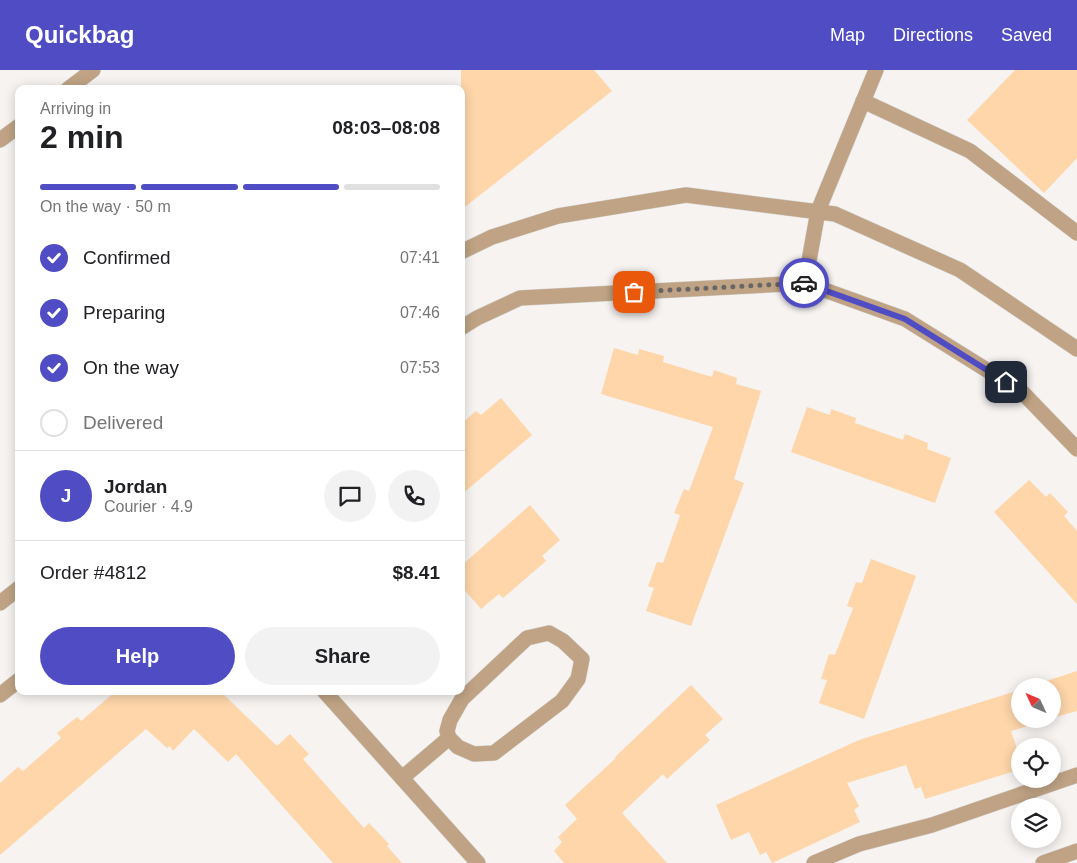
<!DOCTYPE html>
<html lang="en">
<head>
<meta charset="utf-8">
<style>
  :root { --surface:#fff; --page:#f2f2f2; --text:#202124; --muted:#757577; --line:#e0e0e0; --accent:#504cc3 }
  body { margin:0; font-family:Arial,sans-serif; background:var(--page); color:var(--text); height:100vh; display:flex; flex-direction:column; font-size:19px; white-space:nowrap }
  * { box-sizing:border-box; margin:0 }
  p { font-size:16px; color:var(--muted) }
  .icon { flex:none; width:28px; height:28px; fill:none; stroke:currentColor; stroke-width:2; stroke-linecap:round; stroke-linejoin:round }
  .map { position:relative; flex:1; overflow:hidden }
  .side { position:absolute; left:15px; top:15px; width:450px; height:610px; display:flex; flex-direction:column; background:var(--surface); border-radius:10px; box-shadow:0 2px 12px #0003 }
  .side>* { flex:none }
  .needle { width:32px; rotate:314deg }
  .buttons { position:absolute; left:1011px; top:608px; display:grid; gap:10px }
  .buttons a { display:grid; place-items:center; width:50px; height:50px; border-radius:50%; background:var(--surface); box-shadow:0 2px 12px #0003; font-size:25px }
  .pin { position:absolute; display:grid; place-items:center; width:42px; height:42px; color:#fff; margin:-21px; border-radius:10px; box-shadow:0 2px 8px #0006 }
  .courier { position:absolute; display:grid; place-items:center; width:50px; height:50px; margin:-25px; border:4px solid #504cc3; border-radius:50%; background:#fff; color:#222; box-shadow:0 1px 6px #0007 }
  .head em { font-style:normal; font-weight:600 }
  .head div { display:flex; flex-direction:column-reverse }
  .head { display:flex; align-items:center; justify-content:space-between; height:85px; padding:0 25px }
  h1 { font-size:32px; font-weight:600; line-height:38px }
  .bar { display:grid; grid-template-columns:repeat(4,1fr); gap:8px 5px; align-content:center; height:60px; padding:0 25px }
  .bar i { height:6px; border-radius:4px; background:var(--line) }
  .bar .on { background:var(--accent) }
  .bar p { grid-column:span 4 }
  .line { display:flex; align-items:center; gap:12px; padding:0 25px; border-top:1px solid var(--line) }
  .line div { flex:1 }
  .round { display:grid; place-items:center; flex:none; width:52px; height:52px; border-radius:26px; background:var(--page) }
  ol { padding:0 25px; list-style:none }
  li { display:flex; align-items:center; gap:15px; height:55px }
  li p { margin-inline-start:auto }
  li .icon { padding:5px; border-radius:50%; background:var(--accent); color:#fff; stroke-width:4 }
  li:last-child { color:var(--muted) }
  li i { width:28px; height:28px; border:2px solid var(--line); border-radius:50% }
  .action { display:flex; gap:10px; margin-top:auto; padding:10px 25px }
  .action a { flex:1; height:58px; border-radius:30px; background:var(--accent); color:#fff; font-size:20px; font-weight:600; line-height:58px; text-align:center }
  .action a+a { background:var(--page); color:var(--text) }
  header { display:flex; align-items:center; gap:30px; box-sizing:border-box; height:70px; padding:0 25px; background:var(--accent); color:#fff }
  header strong { font-size:24px }
  nav { display:flex; gap:28px; margin-inline-start:auto; font-size:18px }
  .map>svg:first-child { display:block }
  .building { fill:#fed6aa }
  .lines { fill:none; stroke-linecap:round; stroke-linejoin:round }
  .lane-casing { stroke:#d3d1cf; stroke-width:16 }
  .street-casing { stroke:#d3d1cf; stroke-width:16 }
  .lane { stroke:#bfa384; stroke-width:15 }
  .street { stroke:#bfa384; stroke-width:15 }
  .done { stroke:#696766; stroke-width:5; stroke-dasharray:0 9 }
  .route { stroke:#504cc3; stroke-width:6 }
</style>
</head>
<body>
<header>
<strong>Quickbag</strong>
<nav><a>Map</a><a>Directions</a><a>Saved</a></nav>
</header>
<div class="map">
<svg width="1077" height="793" viewBox="0 0 1077 793">
  <rect width="100%" height="100%" fill="#f6f3f1"/>
  <g class="building">
    <path d="M 461,0 L 594,0 L 612,21 L 461,140 Z"/>
    <path d="M 1015,0 L 1077,0 L 1077,88 L 1044,123 L 967,50 Z"/>
    <path d="M 614,278 L 638,285 L 639,279 L 664,286 L 663,292 L 712,307 L 714,300 L 737,308 L 736,314 L 761,321 L 734,409 L 744,413 L 691,556 L 646,541 L 654,518 L 648,516 L 657,492 L 663,493 L 680,445 L 674,443 L 684,419 L 689,421 L 713,357 L 601,324 Z"/>
    <path d="M 501,328 L 532,365 L 461,425 L 461,354 L 476,341 L 481,345 Z"/>
    <path d="M 807,337 L 830,345 L 831,339 L 856,348 L 855,353 L 903,370 L 905,364 L 928,373 L 927,379 L 951,388 L 935,433 L 791,382 Z"/>
    <path d="M 1029,410 L 1046,427 L 1050,423 L 1068,442 L 1064,446 L 1077,461 L 1077,534 L 994,442 Z"/>
    <path d="M 530,435 L 560,470 L 542,486 L 546,491 L 503,528 L 499,524 L 481,539 L 461,516 L 461,496 Z"/>
    <path d="M 871,489 L 916,506 L 864,649 L 819,633 L 827,610 L 821,609 L 829,584 L 835,585 L 853,538 L 847,536 L 856,512 L 862,513 Z"/>
    <path d="M 1077,601 L 1077,641 L 1052,648 L 1052,616 L 1031,616 Z"/>
    <path d="M 691,615 L 723,649 L 705,665 L 710,670 L 667,709 L 663,704 L 622,743 L 667,793 L 564,793 L 554,781 L 562,772 L 558,767 L 577,749 L 565,735 L 616,688 L 615,687 Z"/>
    <path d="M 1020,620 L 1020,649 L 1051,649 L 1011,661 L 1019,684 L 1014,686 L 1018,700 L 925,729 L 921,717 L 915,719 L 906,695 L 847,713 L 859,736 L 854,740 L 860,752 L 772,793 L 766,782 L 760,785 L 749,762 L 731,770 L 716,735 L 859,670 Z"/>
    <path d="M 116,621 L 220,621 L 277,676 L 290,664 L 309,684 L 303,689 L 364,758 L 369,753 L 389,774 L 387,776 L 402,793 L 333,793 L 236,684 L 228,692 L 194,659 L 173,681 L 170,676 L 167,678 L 146,659 L 0,785 L 0,713 L 18,697 L 23,701 L 61,668 L 57,663 L 77,647 L 81,651 Z"/>
  </g>
  <g class="lines">
    <g class="lane-casing">
      <g id="lane">
        <path d="M 68,19 L 93,0"/>
        <path d="M 863,31 L 970,81 L 1077,163"/>
        <path d="M 0,70 L 19,56"/>
        <path d="M 818,141 L 876,0"/>
        <path d="M 549,563 L 563,571 L 582,589 L 578,609 L 562,631 L 494,683 L 474,684 L 458,677 L 449,668 L 447,661 L 450,650 L 462,629 L 527,568 Z"/>
        <path d="M 402,708 L 449,668"/>
      </g>
    </g>
    <g class="street-casing">
      <g id="street">
        <path d="M 461,182 L 492,167 L 558,146 L 686,125 L 835,144 L 960,200 L 1077,279"/>
        <path d="M 805,213 L 818,141"/>
        <path d="M 461,258 L 477,248 L 520,228 L 805,213 L 905,249 L 1022,322 L 1077,379"/>
        <path d="M 0,533 L 19,518"/>
        <path d="M 324,621 L 478,793"/>
        <path d="M 0,625 L 19,610"/>
        <path d="M 814,793 L 859,774 L 932,755 L 1077,705"/>
        <path d="M 1043,793 L 1077,781"/>
      </g>
    </g>
    <use href="#lane" class="lane"/>
    <use href="#street" class="street"/>
  </g>
  <g class="lines">
    <path class="done" d="M 634,222 L 804,213"/>
    <path class="route" d="M 804,213 L 905,249 L 1006,312"/>
  </g>
</svg>
<div class="buttons">
<a><svg class="needle" viewBox="-14 -14 28 28"><path d="M0-13l5 13h-10z" fill="#e53935"/><path d="M0 13l5-13h-10z" fill="#757577"/></svg></a>
<a><svg class="icon" aria-label="locate" viewBox="0 0 24 24"><circle cx="12" cy="12" r="6"/><path d="M12 2v4M12 18v4M2 12h4M18 12h4"/></svg></a>
<a><svg class="icon" aria-label="layers" viewBox="0 0 24 24"><path d="M12 4l9 5-9 5-9-5zM3 14l9 5 9-5"/></svg></a>
</div>
<div class="pin" style="left:634px;top:222px;background:#ea580c"><svg class="icon" aria-label="bag" viewBox="0 0 24 24"><path d="M5 8h14l-1 12H6zM9 8a3 3 0 0 1 6 0"/></svg></div>
<div class="pin" style="left:1006px;top:312px;background:#1f2937"><svg class="icon" aria-label="home" viewBox="0 0 24 24"><path d="M3 11l9-7 9 7M6 9v11h12V9"/></svg></div>
<div class="courier" style="left:804px;top:213px"><svg class="icon" aria-label="car" viewBox="0 0 24 24"><path d="M5 17H2v-5l4-1 3-4h7l3 4 3 1v5h-3M9 17h6M6 11h13"/><circle cx="7" cy="17" r="2"/><circle cx="17" cy="17" r="2"/></svg></div>
<section class="side">
<div class="head"><div><h1>2 min</h1><p>Arriving in</p></div><em>08:03–08:08</em></div>
<div class="bar"><i class="on"></i><i class="on"></i><i class="on"></i><i></i><p>On the way · 50 m</p></div>
<ol>
<li><svg class="icon" aria-label="check" viewBox="0 0 24 24"><path d="M5 12l5 5 9-10"/></svg>Confirmed<p>07:41</p></li>
<li><svg class="icon" aria-label="check" viewBox="0 0 24 24"><path d="M5 12l5 5 9-10"/></svg>Preparing<p>07:46</p></li>
<li><svg class="icon" aria-label="check" viewBox="0 0 24 24"><path d="M5 12l5 5 9-10"/></svg>On the way<p>07:53</p></li>
<li><i></i>Delivered</li>
</ol>
<div class="line" style="height:90px"><b class="round" style="background:var(--accent);color:#fff">J</b><div><b>Jordan</b><p>Courier · 4.9</p></div><a class="round"><svg class="icon" aria-label="chat" viewBox="0 0 24 24"><path d="M4 5h16v11H9l-5 4z"/></svg></a><a class="round"><svg class="icon" aria-label="phone" viewBox="0 0 24 24"><path d="M5 4h4l2 5-3 2q2 4 5 5l2-3 5 2v4C11 20 4 13 5 4z"/></svg></a></div>
<div class="line" style="height:65px"><div>Order #4812</div><b>$8.41</b></div>
<div class="action"><a>Help</a><a>Share</a></div>
</section>
</div>
</body>
</html>
